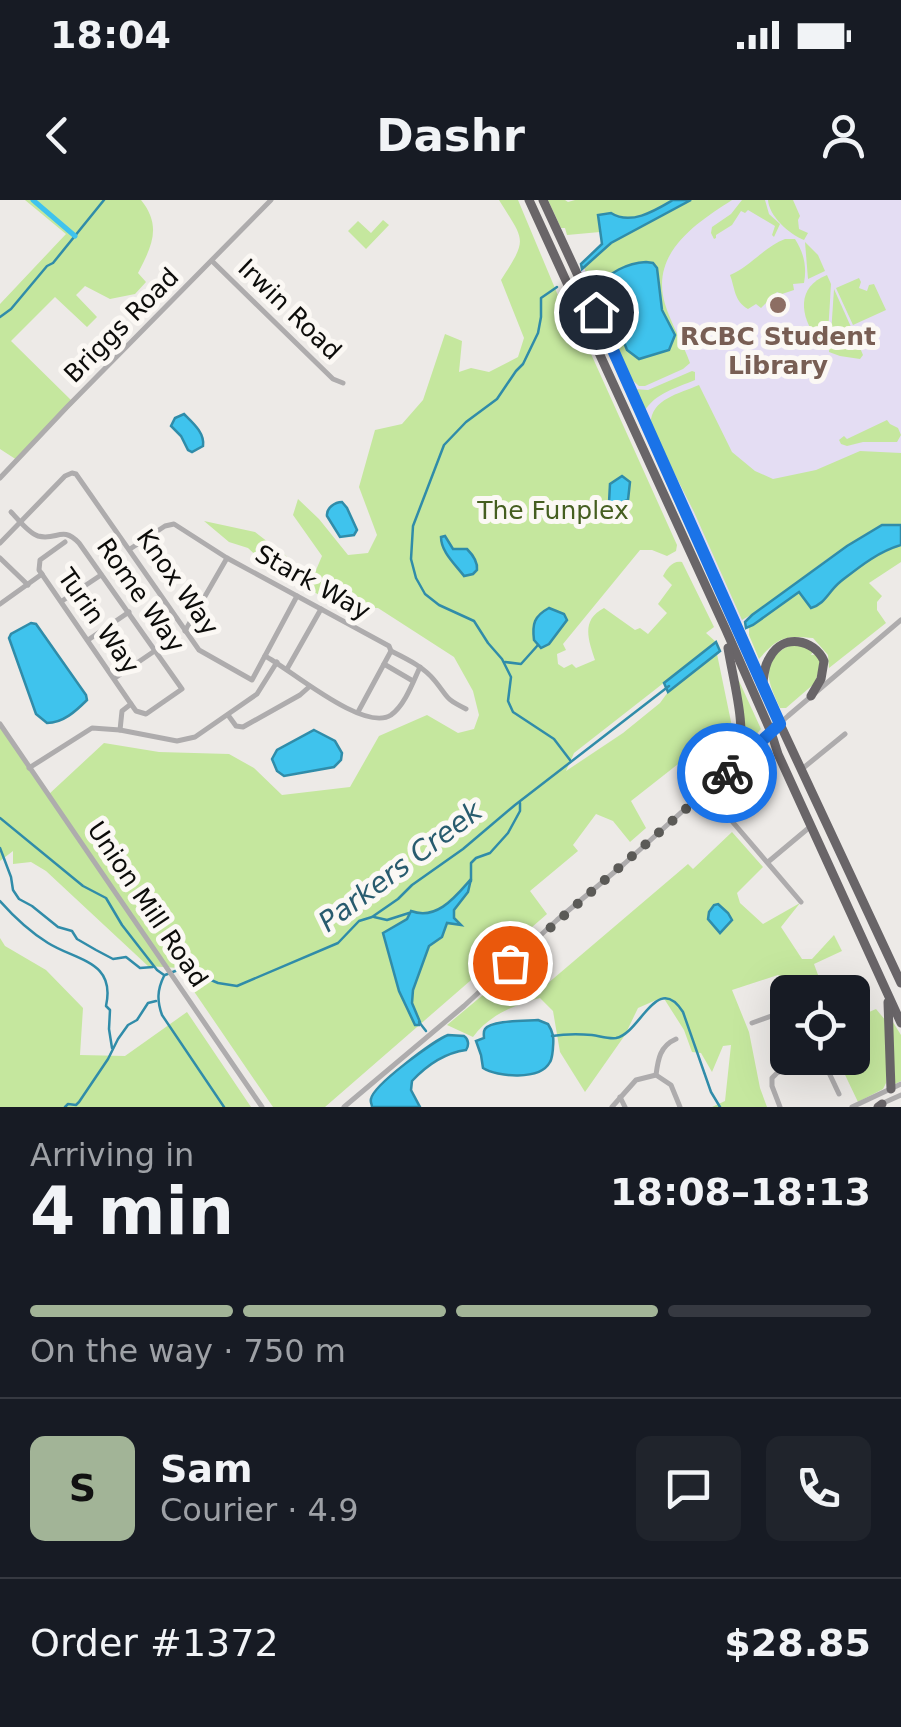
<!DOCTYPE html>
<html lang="en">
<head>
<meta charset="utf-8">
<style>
  :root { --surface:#171b24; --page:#20242c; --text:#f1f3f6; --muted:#9ea1a6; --line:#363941; --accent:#a2b497 }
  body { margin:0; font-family:"DejaVu Sans",sans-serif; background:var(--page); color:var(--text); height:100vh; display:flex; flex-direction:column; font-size:38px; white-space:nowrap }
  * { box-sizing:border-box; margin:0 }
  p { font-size:32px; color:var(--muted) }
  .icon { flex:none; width:55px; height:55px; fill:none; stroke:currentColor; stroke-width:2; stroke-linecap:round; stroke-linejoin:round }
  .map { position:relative; height:907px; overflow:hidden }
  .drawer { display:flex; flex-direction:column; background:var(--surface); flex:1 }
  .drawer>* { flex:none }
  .fabs { position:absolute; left:770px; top:775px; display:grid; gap:20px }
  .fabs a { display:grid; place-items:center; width:100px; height:100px; border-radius:15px; background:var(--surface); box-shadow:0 10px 40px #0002; font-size:50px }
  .pin { position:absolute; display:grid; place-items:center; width:85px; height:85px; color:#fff; margin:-42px; border:5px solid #fff; border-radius:50%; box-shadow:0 2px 10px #0007 }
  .courier { position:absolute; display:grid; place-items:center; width:100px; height:100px; margin:-50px; border:8px solid #1a73e8; border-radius:50%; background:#fff; color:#222; box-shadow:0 2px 12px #0007 }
  .headline em { font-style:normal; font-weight:800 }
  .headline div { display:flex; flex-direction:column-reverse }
  .headline { display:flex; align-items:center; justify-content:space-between; height:170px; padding:0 30px }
  h1 { font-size:65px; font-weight:800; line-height:75px }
  .bar { display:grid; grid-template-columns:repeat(4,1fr); gap:15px 10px; align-content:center; height:120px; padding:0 30px }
  .bar i { height:12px; border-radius:8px; background:var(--line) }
  .bar .active { background:var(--accent) }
  .bar p { grid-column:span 4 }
  .line { display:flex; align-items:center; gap:25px; padding:0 30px; border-top:2px solid var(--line) }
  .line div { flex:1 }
  .round { display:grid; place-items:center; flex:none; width:105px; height:105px; border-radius:15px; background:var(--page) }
  .status { display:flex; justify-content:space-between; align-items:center; height:70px; padding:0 50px; background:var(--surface); direction:ltr }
  .status svg { height:28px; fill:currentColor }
  header { display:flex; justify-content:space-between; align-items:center; height:130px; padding:0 30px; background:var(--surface); font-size:45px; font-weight:800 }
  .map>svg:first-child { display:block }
  .education { fill:#e4ddf3 }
  .green { fill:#c5e79e }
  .water { fill:#3fc3ed; stroke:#308ca9; stroke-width:2.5 }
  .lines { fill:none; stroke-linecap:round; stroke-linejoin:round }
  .stream { stroke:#308ca9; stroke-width:2.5 }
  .canal { stroke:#3fc3ed; stroke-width:5 }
  .minor { stroke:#aeacad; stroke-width:5 }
  .highway { stroke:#696568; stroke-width:9 }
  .done { stroke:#5b5a57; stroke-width:10; stroke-dasharray:0 18 }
  .route { stroke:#1a73e8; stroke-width:12 }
  .education-dot { fill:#8d6e63; stroke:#fbf8f4; stroke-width:4 }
  .labels { text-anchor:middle; stroke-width:10; stroke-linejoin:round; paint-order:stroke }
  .street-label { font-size:25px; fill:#0c0c0a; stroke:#fbf8f4 }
  .education-label { font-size:25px; font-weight:bold; fill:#785e54; stroke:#fbf8f4 }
  .park-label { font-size:25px; fill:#455e20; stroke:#fbf8f4 }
  .water-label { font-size:28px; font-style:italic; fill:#285b6e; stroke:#fbf8f4 }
</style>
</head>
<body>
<div class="status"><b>18:04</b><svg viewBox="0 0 49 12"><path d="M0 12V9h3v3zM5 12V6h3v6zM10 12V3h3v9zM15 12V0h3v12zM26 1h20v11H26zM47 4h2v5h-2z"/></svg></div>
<header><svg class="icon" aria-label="back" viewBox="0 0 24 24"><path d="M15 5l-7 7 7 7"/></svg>Dashr<svg class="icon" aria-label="person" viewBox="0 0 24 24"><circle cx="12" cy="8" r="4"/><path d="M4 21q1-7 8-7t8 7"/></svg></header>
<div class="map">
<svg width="901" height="907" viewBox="0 0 901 907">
  <rect width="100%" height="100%" fill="#edeae7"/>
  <path class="education" d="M 693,0 L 901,0 L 901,329 L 788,387 L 736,426 L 577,73 L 689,6 Z"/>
  <g class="green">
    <path d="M 25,0 L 141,0 C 162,26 152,46 138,73 L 146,82 L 135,94 L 110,99 L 85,86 L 76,95 L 97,117 L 87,127 L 55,97 L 11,141 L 74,203 L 17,260 L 0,249 L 0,104 L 66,34 Z"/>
    <path d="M 499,0 L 518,0 L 562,105 L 583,145 L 585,143 L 587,145 L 677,345 L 676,351 L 667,356 L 652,350 L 640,350 L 563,444 L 566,450 L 557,454 L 558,464 L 564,468 L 572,464 L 576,468 L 595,460 C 588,439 581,420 604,408 L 635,430 L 640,428 L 648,434 L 667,413 L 658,404 L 672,385 L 663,376 C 667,368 673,360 682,362 L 714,427 L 706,433 L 716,442 L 574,553 L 566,571 L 623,533 L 660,503 L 668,492 L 717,454 L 736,546 L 718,567 L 701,546 L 631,601 L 646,628 L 630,642 L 613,621 L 596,614 L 573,645 L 578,651 L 530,691 L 547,714 L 325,907 L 273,907 L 178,768 L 148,766 L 46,671 L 31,662 L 13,664 L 13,651 L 0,661 L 0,526 L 48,595 L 104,543 L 159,552 L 229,554 L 254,568 L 282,595 L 350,587 L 379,536 L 427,515 L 458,533 L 474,529 L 479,515 L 473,491 L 454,457 L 378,408 L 340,407 L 264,363 L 248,348 L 229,342 L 204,321 L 255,332 L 313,377 L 322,356 L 293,315 L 298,299 L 319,319 L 348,355 L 368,353 L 377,335 L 359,287 L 375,230 L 402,224 L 423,200 L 445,134 L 462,141 L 459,172 L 471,168 L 489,172 L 518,157 L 524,138 L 501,80 C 528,38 525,42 499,0 Z"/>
    <path d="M 548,0 L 565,0 L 568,2 L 575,0 L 673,0 C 655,10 631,26 611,13 L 598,21 L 600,32 L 567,35 L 565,28 L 561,28 Z"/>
    <path d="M 691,0 L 732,0 C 695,24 650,53 665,104 C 671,124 683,143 690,163 L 683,169 L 645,186 L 639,186 L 629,177 L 580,74 L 588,79 L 584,67 L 611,43 Z"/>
    <path d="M 742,0 L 765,0 L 769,14 L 780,24 L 774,37 L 772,35 L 775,26 L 748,10 L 745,13 L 741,11 L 732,25 L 716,35 L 716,38 L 714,39 L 711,33 L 712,27 L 731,14 Z"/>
    <path d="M 768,0 L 793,0 L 800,16 L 798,20 L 799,29 L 808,33 L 804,40 C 789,34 769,16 768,0 Z"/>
    <path d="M 383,20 L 389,25 L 366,49 L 348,31 L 358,21 L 371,33 Z"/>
    <path d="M 785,39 L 795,39 C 804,53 807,67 804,83 L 793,84 L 794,90 L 782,94 L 777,92 L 761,108 L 756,104 L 748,109 C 734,101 735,88 730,75 C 751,66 764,47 785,39 Z"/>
    <path d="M 805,42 L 818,55 L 825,71 L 808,79 Z"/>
    <path d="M 827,75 L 831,84 L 828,134 L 817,139 C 800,116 796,87 827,75 Z"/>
    <path d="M 859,78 L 861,82 L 859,88 L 867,91 L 869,85 L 874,84 L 886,110 L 853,125 L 836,88 Z"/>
    <path d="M 834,89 L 851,127 L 831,134 Z"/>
    <path d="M 852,129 L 863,155 L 860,159 L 840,156 L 829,152 L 830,137 Z"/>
    <path d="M 692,171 L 695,172 L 695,180 C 676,188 655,193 644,212 L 634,189 L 648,190 Z"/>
    <path d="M 699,185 L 732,252 L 755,271 L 773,279 L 816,270 L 860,251 L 901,253 L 901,325 L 882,325 L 864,335 L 826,360 L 764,407 L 742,420 L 694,312 L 651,227 C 648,200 678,194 699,185 Z"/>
    <path d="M 887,220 L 890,224 L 898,228 L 901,235 L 897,242 L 863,242 L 847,246 L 841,244 L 839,240 L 844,236 L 847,239 Z"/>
    <path d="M 901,345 L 901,362 L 869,383 L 882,396 L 877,402 L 877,410 L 886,423 L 829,468 L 828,455 L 813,438 C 785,435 778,437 759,459 L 749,435 L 749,427 L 798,392 L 801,392 L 811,407 L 825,400 C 834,380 879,352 901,345 Z"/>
    <path d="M 793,444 L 814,450 L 811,455 L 817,454 L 821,462 L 815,483 L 786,508 L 780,508 C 767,480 758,459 793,444 Z"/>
    <path d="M 736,481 L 739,481 L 761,529 L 748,544 Z"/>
    <path d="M 732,632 L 763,667 L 737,693 L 740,703 L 763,724 L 800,703 L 781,727 L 802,759 L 812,759 L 834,735 L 842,751 L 814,764 L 821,783 L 821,792 L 795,792 L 788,779 L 778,775 L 732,790 L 749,832 L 760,888 L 767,907 L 712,907 L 725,901 L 731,845 L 723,846 L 712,872 L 701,853 L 692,852 L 684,830 L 663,797 L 638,808 L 625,835 L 585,892 L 560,852 L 553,811 L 540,798 C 514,805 489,815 473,837 L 447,825 L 520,764 L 547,784 L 688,664 L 693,669 Z"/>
    <path d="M 0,738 L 5,746 L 46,770 L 83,808 L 80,855 L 125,856 L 187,812 L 251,907 L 0,907 Z"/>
    <path d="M 876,809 L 886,821 L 886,883 L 883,889 L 858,902 L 837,858 L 852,858 L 853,819 Z"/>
    <path d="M 891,819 L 901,835 L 901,881 L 895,884 Z"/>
  </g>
  <g class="water">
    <path d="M 673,0 L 691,0 L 611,43 L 582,69 L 581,64 L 602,44 L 598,15 L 611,13 C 631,26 656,10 673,0 Z"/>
    <path d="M 646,62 L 653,63 L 657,68 L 662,110 L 675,135 L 669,150 L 639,159 L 627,150 L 612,112 L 599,89 C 606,72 629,63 646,62 Z"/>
    <path d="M 184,214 C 193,223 205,233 203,246 L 192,252 L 188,250 L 181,236 L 171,226 L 175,218 Z"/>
    <path d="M 622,276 L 630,282 L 628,300 L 611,306 L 609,303 L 610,284 Z"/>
    <path d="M 342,302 L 347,308 L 357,330 L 354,335 L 340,337 L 327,316 C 326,308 335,302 342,302 Z"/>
    <path d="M 882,325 L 901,325 L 901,345 C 877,352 858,368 840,382 C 828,392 825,404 811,408 L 799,392 L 753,425 L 746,428 L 745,422 L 752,415 L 847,346 Z"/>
    <path d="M 445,336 L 453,349 L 467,349 C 473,355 478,362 477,370 L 473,374 L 464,376 C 455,364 441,352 441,337 Z"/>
    <path d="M 549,408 L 564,414 L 567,420 L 549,444 L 541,448 L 534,440 C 532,424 534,416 549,408 Z"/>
    <path d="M 31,423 L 36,424 L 86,495 L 87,500 C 76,511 63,523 47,523 L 36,514 L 9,438 L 11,434 Z"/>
    <path d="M 716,442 L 720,451 L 668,492 L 664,483 Z"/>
    <path d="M 314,530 L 335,541 L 342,553 L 341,560 L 334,567 L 284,576 L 277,571 L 272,559 L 277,550 Z"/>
    <path d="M 471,679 L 468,692 L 454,710 L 454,718 L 461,725 L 447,723 L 442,737 L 429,746 L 413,790 L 412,803 L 420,822 L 419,825 L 415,825 L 399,791 L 383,733 L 407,719 L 411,711 C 437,721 456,696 471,679 Z"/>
    <path d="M 718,704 L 728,713 L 732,720 L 720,733 L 708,719 L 709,712 L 714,705 Z"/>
    <path d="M 538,820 L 548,824 C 553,832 554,837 553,847 C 553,850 552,859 550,862 C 540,881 497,877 483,868 L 481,855 L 476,841 L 484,838 C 484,835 483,832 485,829 C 491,820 527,821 538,820 Z"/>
    <path d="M 448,835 L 464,836 C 469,839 469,846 466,850 C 444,853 427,865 412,881 L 411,890 L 420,907 L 372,907 C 372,904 370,902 371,899 C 373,885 435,840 448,835 Z"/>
  </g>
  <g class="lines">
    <g class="stream">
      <path d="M 557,87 L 541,98 L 541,117 L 538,133 L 523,164 L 516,171 L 497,199 L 466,222 L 444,245 L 413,326 L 411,359 L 416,378 L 425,394 L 439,405 L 474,421 L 488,443 L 502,459 L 511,477 L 508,501 L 513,512 L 554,539 L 570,560"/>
      <path d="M 0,117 L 11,109 L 47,66 L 53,63 L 104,0"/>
      <path d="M 505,462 L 521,464 L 538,445"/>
      <path d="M 0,618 L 83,686 L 106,698 L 122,725 L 157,770 L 164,775"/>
      <path d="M 0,648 L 11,677 L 13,690 L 19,699 L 32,706 L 58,727 L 72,731 L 77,739 L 96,750 L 113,759 L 126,757 L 140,768 L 153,767"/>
      <path d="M 471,681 L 471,663 L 476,658 L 490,653 L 508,633 L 520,611 L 520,603"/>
      <path d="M 0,701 C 15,718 29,731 48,743 C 77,761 116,761 106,806 L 110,810 L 109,829 L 112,848"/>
      <path d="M 374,717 L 387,720 L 409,713"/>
      <path d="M 165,775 L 183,768 L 218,783 L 237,786 L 338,743 L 359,721 L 372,717 L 398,699 L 412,685 L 463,649 L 515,605 L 669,486"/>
      <path d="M 164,776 C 157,790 157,801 162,815 L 224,907"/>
      <path d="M 419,822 L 426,831"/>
      <path d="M 552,836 C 565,834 579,834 592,835 C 600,836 608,839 616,838 C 640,834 657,771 683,812 L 711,892 L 720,907"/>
      <path d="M 65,907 L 68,904 L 76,905 L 79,902 L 108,859 L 118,839 L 128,825 L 137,820 L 148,803 L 156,801"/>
    </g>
    <path class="canal" d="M 33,0 L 75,36"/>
    <g class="minor">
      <path d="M 212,61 L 333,179 L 343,183"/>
      <path d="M 0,278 L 67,207 L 271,0"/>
      <path d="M 11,312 C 18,319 28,333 38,336 C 57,341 62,325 79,343 L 182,489 L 146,514 L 136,511 L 131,504"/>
      <path d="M 65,342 L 40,360 L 39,370 L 131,504 L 122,511 L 120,530"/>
      <path d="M 0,343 L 65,276 L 72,273 L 76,274 L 199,450 L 252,480 L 297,396"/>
      <path d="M 130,349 L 165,326 L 174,324 L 227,358 L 389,446 L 391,451 C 407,459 424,467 435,481 C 449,498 444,498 466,509"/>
      <path d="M 0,358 L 28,385"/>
      <path d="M 62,401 L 101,375"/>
      <path d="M 0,404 L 42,374"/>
      <path d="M 185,431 L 227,358"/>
      <path d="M 88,440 L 129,412"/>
      <path d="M 265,456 C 290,469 364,533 391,515 C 405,505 413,482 420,467"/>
      <path d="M 384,464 L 413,481"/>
      <path d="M 287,469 L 321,409"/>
      <path d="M 115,478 L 156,450"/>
      <path d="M 358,512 L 391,451"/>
      <path d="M 228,515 L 236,526 L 243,527 L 300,495 L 309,487"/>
      <path d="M 0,524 L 262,907"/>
      <path d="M 29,568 L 92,528 L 120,530 L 177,541 L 195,537 L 257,494 L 277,462"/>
      <path d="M 802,569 L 845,534"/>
      <path d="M 707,592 L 801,702"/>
      <path d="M 768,662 L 811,626"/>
      <path d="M 752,823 L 788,810"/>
      <path d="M 822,858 L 839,894"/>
      <path d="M 656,875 C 658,859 660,846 676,839"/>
      <path d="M 620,897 L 625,907"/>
      <path d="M 881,904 L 901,895"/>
      <path d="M 344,907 L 464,806 L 557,720 L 624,664 L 788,516 L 901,420"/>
      <path d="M 612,907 L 636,880 L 656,875 L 671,885 L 680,907"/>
      <path d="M 780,907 L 772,886 L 772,878 L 777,873 L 817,858"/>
      <path d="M 852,907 L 901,884"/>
    </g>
    <g class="highway">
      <path d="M 529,0 L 726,430 L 771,532 L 778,554 L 901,823"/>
      <path d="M 543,0 L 648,227 L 780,524 L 901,783"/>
      <path d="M 728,448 C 734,485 747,526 738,563"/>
      <path d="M 763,482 C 764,473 765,464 770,457 C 783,433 814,439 824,461 L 821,479 L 811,496"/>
      <path d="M 888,802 L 891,889"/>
      <path d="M 878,907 L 882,904"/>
    </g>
  </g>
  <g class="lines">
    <path class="done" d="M 510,763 L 727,573"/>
    <path class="route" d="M 596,112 L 780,524 L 727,573"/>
  </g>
  <circle class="education-dot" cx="778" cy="105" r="10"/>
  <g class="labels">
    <g class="street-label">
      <text transform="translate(290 109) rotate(44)" y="9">Irwin Road</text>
      <text transform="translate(121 125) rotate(-45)" y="9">Briggs Road</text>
      <text transform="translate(178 382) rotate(55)" y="9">Knox Way</text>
      <text transform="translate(313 382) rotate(29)" y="9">Stark Way</text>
      <text transform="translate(141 395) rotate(55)" y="9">Rome Way</text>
      <text transform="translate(99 421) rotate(55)" y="9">Turin Way</text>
      <text transform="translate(148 704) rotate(56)" y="9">Union Mill Road</text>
    </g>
    <g class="education-label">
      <text x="778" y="145">RCBC Student<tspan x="778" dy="29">Library</tspan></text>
    </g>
    <g class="park-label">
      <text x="553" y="319">The Funplex</text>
    </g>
    <g class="water-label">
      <text transform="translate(400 666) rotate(-37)" y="10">Parkers Creek</text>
    </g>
  </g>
</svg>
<div class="fabs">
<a><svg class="icon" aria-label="locate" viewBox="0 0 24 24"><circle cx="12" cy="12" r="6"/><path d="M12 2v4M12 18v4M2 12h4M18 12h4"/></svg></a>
</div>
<div class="pin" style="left:510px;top:763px;background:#ea580c"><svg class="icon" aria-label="bag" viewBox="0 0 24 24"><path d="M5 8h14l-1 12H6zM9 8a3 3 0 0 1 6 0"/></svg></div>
<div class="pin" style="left:596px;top:112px;background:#1f2937"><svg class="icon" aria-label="home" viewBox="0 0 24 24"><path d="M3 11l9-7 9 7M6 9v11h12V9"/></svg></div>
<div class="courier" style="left:727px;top:573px"><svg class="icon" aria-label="bike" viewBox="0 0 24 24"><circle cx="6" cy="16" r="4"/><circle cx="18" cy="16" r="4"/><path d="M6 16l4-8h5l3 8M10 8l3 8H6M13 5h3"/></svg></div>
</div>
<section class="drawer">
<div class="headline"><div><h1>4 min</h1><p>Arriving in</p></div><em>18:08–18:13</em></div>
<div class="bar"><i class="active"></i><i class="active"></i><i class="active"></i><i></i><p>On the way · 750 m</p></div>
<div class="line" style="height:180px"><b class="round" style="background:var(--accent);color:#111">S</b><div><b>Sam</b><p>Courier · 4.9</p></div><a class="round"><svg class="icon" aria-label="chat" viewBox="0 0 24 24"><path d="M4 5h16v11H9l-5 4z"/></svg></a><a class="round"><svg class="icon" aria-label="phone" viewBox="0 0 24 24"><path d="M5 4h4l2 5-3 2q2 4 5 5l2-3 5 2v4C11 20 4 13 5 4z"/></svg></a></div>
<div class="line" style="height:130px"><div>Order #1372</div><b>$28.85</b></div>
</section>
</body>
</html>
